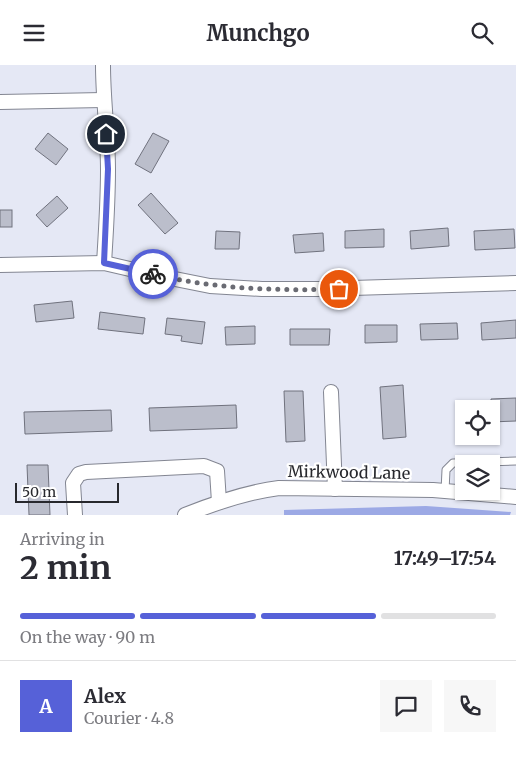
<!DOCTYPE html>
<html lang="en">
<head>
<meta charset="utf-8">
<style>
  :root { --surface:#fff; --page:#f7f7f7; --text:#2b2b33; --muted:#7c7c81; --line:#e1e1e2; --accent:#5661d8 }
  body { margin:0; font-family:Merriweather,serif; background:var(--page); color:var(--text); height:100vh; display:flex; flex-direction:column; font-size:19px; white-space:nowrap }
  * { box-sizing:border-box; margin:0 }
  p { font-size:16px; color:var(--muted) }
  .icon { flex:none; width:28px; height:28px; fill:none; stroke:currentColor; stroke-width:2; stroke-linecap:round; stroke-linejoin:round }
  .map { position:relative; height:450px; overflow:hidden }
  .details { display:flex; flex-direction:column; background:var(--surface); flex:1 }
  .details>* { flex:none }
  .buttons { position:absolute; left:455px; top:335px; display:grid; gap:10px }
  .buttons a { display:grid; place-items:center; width:45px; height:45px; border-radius:0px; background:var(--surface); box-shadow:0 1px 4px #0004; font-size:25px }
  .scale { position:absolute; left:15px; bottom:12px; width:104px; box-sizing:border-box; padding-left:5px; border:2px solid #27282d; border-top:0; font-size:14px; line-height:18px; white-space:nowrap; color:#27282d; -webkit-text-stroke:4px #fff; paint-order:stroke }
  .pin { position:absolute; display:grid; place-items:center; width:42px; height:42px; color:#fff; margin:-21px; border:2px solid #fff; border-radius:50%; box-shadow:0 1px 5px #0007 }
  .courier { position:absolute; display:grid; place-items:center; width:50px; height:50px; margin:-25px; border:4px solid #5661d8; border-radius:50%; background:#fff; color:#222; box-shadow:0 1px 6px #0007 }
  .head em { font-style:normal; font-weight:700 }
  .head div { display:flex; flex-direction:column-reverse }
  .head { display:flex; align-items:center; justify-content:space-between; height:85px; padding:0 20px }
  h1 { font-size:32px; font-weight:700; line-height:38px }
  .bar { display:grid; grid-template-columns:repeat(4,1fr); gap:8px 5px; align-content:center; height:60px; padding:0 20px }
  .bar i { height:6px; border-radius:4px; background:var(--line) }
  .bar .selected { background:var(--accent) }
  .bar p { grid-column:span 4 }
  .line { display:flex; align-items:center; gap:12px; padding:0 20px; border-top:1px solid var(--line) }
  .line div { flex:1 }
  .round { display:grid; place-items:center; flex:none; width:52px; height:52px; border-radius:0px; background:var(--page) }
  header { display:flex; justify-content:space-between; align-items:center; height:65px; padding:0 20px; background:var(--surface); font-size:22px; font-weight:700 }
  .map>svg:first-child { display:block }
  .forest { fill:#9ca9e5 }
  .building { fill:#bbbecb; stroke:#70727e }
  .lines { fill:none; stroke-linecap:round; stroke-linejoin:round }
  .service-casing { stroke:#838692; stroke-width:9 }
  .minor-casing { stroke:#838692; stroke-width:16 }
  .service { stroke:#fff; stroke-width:7 }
  .minor { stroke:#fff; stroke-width:14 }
  .done { stroke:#6a6b73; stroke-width:5; stroke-dasharray:0 9 }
  .route { stroke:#5661d8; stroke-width:6 }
  .labels { text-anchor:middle; stroke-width:4.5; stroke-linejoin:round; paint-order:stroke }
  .street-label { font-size:16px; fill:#27282d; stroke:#fff }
</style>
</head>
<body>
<header><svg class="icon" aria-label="menu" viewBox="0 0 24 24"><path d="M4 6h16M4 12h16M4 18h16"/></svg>Munchgo<svg class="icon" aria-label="search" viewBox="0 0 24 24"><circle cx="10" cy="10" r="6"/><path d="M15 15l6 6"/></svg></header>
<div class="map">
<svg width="516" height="450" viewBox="0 0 516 450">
  <rect width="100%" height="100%" fill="#e5e8f5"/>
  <path class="forest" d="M 426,441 L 511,447 L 510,450 L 284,450 L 284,445 Z"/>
  <g class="building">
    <path d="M 48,68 L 68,84 L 56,100 L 35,84 Z"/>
    <path d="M 153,68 L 169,76 L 151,108 L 135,99 Z"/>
    <path d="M 151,128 L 178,158 L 165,169 L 138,140 Z"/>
    <path d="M 57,131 L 68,143 L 47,162 L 36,150 Z"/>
    <rect x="0" y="145" width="12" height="17"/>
    <path d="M 448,163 L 449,181 L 411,184 L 410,166 Z"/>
    <path d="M 384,164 L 384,182 L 345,183 L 345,166 Z"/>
    <path d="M 514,164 L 515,183 L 475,185 L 474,166 Z"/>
    <path d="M 216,166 L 240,167 L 239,184 L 215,184 Z"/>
    <path d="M 323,168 L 324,186 L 295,188 L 293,170 Z"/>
    <path d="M 72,236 L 74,253 L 36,257 L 34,240 Z"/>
    <path d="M 100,247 L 145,253 L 143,269 L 98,264 Z"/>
    <path d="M 167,253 L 205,257 L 202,279 L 181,276 L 182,271 L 165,269 Z"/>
    <path d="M 516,255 L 516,273 L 482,275 L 481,258 Z"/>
    <path d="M 457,258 L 458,274 L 421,275 L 420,259 Z"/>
    <path d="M 365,260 L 397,260 L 397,277 L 365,278 Z"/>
    <path d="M 255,261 L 255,279 L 226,280 L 225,262 Z"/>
    <path d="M 290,264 L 330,264 L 329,280 L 290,280 Z"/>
    <path d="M 403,320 L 406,372 L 383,374 L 380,322 Z"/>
    <path d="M 284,326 L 303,326 L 305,376 L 286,377 Z"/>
    <path d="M 516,333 L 516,356 L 491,357 L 491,334 Z"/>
    <path d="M 236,340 L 237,363 L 150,366 L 149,343 Z"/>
    <path d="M 111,345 L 112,366 L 25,369 L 24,347 Z"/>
    <path d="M 27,400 L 48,400 L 50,450 L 29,450 Z"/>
  </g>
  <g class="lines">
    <g class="service-casing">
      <path id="service" d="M 445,426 L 446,405 L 453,398 L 516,396"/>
    </g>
    <g class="minor-casing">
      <g id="minor">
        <path d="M 103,0 C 103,35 108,70 108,105 C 108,136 106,167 104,198"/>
        <path d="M 0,37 L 103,35"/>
        <path d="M 0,200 L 104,198 L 160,211 L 210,221 L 262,224 L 319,224 L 516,218"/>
        <path d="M 331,327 L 335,424"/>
        <path d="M 75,450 L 73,418 L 79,409 L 86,407 L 204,401 L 217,406 L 219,437"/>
        <path d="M 185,450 C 215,438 246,427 279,423 L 433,425 L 516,432"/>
      </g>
    </g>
    <use href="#service" class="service"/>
    <use href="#minor" class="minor"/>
  </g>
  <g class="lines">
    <path class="done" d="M 153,209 C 214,224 276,226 339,224"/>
    <path class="route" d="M 106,69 L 108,104 L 104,198 L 153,209"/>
  </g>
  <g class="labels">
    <g class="street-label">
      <text transform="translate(349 407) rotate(1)" y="6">Mirkwood Lane</text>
    </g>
  </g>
</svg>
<div class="buttons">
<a><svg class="icon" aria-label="locate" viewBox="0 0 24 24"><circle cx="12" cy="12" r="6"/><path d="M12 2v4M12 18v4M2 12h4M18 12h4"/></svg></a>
<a><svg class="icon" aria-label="layers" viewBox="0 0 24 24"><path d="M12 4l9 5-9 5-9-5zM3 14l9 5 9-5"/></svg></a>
</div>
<div class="scale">50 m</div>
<div class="pin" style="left:339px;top:224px;background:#ea580c"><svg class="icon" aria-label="bag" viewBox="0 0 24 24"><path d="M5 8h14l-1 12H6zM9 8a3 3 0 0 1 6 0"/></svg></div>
<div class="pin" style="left:106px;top:69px;background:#1f2937"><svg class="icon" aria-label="home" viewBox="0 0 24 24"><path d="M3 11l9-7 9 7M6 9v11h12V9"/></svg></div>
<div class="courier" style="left:153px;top:209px"><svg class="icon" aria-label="bike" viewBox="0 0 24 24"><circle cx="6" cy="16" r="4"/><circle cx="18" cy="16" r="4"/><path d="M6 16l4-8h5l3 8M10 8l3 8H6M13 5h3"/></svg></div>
</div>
<section class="details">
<div class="head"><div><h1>2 min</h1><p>Arriving in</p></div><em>17:49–17:54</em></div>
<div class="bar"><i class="selected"></i><i class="selected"></i><i class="selected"></i><i></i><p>On the way · 90 m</p></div>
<div class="line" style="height:90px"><b class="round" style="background:var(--accent);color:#fff">A</b><div><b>Alex</b><p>Courier · 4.8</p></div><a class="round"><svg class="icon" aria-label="chat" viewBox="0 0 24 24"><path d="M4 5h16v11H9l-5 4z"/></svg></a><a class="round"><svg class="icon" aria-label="phone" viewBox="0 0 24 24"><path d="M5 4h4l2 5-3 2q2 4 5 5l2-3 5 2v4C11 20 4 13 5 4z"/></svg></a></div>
</section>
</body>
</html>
